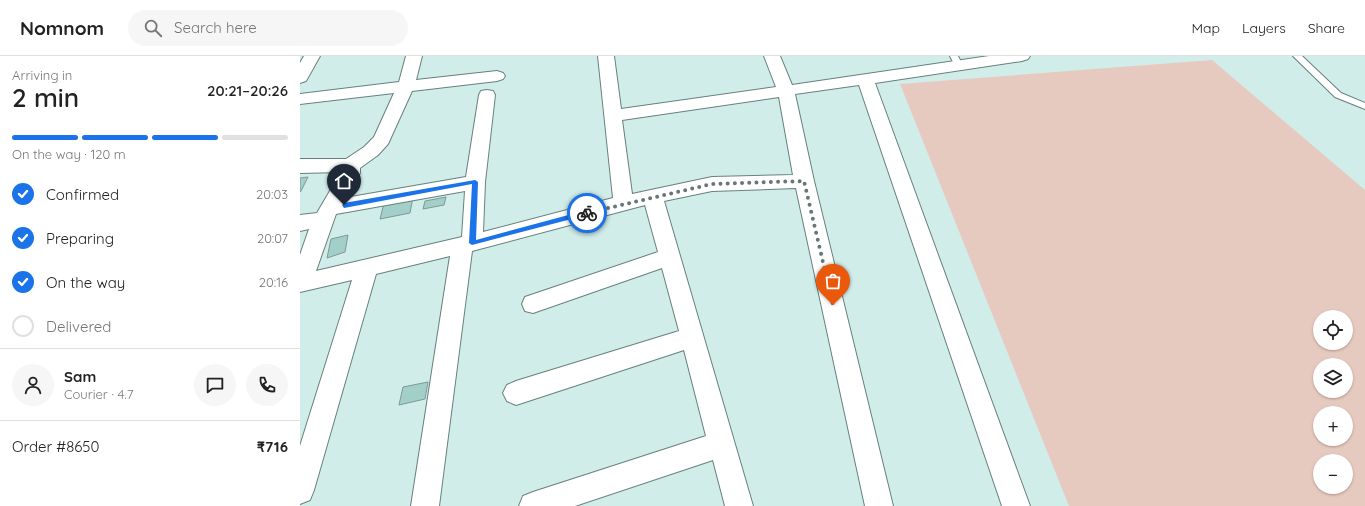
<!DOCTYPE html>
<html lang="en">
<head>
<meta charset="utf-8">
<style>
  :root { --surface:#fff; --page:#f6f6f6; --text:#222; --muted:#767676; --line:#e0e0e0; --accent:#1a73e8 }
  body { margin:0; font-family:Quicksand,sans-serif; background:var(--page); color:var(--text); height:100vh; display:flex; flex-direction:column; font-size:15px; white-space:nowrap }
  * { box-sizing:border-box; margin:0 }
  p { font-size:13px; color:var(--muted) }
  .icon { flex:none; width:22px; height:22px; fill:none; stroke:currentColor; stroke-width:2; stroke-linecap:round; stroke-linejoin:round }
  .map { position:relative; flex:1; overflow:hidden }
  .drawer { display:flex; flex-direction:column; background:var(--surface); width:300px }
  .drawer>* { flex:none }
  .tools { position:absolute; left:1013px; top:254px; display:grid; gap:8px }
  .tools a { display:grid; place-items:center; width:40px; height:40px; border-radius:50%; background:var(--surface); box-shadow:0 1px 3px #0004; font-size:20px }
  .pin { position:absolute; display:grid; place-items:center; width:34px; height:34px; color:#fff; margin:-41px -17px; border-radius:50% 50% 50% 0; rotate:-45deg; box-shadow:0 0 4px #0007 }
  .pin .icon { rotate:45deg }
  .courier { position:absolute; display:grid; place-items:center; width:40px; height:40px; margin:-20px; border:3px solid #1a73e8; border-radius:50%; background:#fff; color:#222; box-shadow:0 1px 5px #0007 }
  .summary em { font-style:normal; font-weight:600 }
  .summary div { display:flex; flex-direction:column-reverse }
  .summary { display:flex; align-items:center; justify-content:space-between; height:68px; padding:0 12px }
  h1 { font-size:26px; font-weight:600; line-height:30px }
  .bar { display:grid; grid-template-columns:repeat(4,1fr); gap:6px 4px; align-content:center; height:48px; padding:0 12px }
  .bar i { height:5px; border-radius:3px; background:var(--line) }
  .bar .on { background:var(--accent) }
  .bar p { grid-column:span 4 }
  .line { display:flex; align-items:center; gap:10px; padding:0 12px; border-top:1px solid var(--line) }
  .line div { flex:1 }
  .round { display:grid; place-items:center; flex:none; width:42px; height:42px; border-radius:21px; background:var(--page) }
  ol { padding:0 12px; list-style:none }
  li { display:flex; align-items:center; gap:12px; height:44px }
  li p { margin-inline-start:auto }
  li .icon { padding:4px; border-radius:50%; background:var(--accent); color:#fff; stroke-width:4 }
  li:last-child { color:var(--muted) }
  li i { width:22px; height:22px; border:2px solid var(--line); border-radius:50% }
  header { display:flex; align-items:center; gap:24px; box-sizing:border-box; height:56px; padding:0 20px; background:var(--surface); border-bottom:1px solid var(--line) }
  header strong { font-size:19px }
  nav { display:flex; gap:22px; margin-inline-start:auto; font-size:14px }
  .search { width:280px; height:36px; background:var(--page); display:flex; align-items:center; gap:10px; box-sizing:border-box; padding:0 14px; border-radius:22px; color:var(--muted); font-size:15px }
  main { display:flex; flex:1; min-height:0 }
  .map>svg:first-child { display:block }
  .green { fill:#e7cabf; fill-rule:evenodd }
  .building { fill:#a3cfc9; stroke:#7f9995 }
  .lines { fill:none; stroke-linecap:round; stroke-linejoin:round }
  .service-casing { stroke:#67807c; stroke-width:2 }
  .minor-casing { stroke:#67807c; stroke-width:2 }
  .service { fill:#fff; fill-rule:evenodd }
  .minor { fill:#fff; fill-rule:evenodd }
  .route { fill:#1a73e8 }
  .done { stroke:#677775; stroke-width:4; stroke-dasharray:0 7.2 }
</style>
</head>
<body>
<header>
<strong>Nomnom</strong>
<div class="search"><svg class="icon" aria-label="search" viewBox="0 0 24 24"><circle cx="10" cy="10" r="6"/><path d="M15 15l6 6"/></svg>Search here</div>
<nav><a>Map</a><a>Layers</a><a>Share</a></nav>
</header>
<main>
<section class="drawer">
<div class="summary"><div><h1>2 min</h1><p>Arriving in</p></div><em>20:21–20:26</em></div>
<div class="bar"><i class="on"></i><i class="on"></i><i class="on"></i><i></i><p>On the way · 120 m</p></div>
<ol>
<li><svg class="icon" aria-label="check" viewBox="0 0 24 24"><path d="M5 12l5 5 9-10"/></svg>Confirmed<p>20:03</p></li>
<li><svg class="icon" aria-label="check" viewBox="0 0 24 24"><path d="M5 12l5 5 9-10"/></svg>Preparing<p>20:07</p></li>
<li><svg class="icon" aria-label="check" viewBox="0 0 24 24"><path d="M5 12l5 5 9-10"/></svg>On the way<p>20:16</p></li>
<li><i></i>Delivered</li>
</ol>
<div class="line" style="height:72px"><a class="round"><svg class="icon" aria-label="person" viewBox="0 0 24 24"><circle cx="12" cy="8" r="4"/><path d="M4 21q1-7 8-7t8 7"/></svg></a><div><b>Sam</b><p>Courier · 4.7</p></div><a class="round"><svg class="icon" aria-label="chat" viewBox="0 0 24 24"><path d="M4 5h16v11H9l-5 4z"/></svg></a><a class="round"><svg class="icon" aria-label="phone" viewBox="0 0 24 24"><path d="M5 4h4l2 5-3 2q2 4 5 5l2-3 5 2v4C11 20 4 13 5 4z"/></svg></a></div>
<div class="line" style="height:52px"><div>Order #8650</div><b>₹716</b></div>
</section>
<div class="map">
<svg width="1065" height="450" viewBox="0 0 1065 450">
  <rect width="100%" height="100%" fill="#d1ede9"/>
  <path class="green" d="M 912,4 L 1065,134 L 1065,450 L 769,450 L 600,28 ZM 1020,261 L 1046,261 L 1046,287 L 1020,287 ZM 1020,309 L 1046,309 L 1046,335 L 1020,335 ZM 1020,357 L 1046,357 L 1046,383 L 1020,383 ZM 1020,405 L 1046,405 L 1046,431 L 1020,431 Z"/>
  <g class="building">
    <path d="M 8,121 L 1,135 L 0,136 L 0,122 Z"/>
    <path d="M 113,141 L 110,157 L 80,163 L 84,147 Z"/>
    <path d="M 146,141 L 144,149 L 123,153 L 125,145 Z"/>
    <path d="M 48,179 L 45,196 L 27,202 L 31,183 Z"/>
    <path d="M 128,326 L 125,343 L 99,349 L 103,331 Z"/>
  </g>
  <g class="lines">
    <g class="service-casing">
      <g id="service">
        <path d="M 650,0 L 658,0 L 663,10 L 662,12 L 656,12 Z"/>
        <path d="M 993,0 L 1002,0 L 1041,37 L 1065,47 L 1065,53 L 1035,41 Z"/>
      </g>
    </g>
    <g class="minor-casing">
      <g id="minor">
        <path d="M 4,0 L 20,0 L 6,25 L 0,27 L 0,7 Z"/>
        <path d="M 106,0 L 122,0 L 116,24 L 197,15 L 203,17 L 205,20 L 203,23 L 197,25 L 112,35 L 88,88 L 78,99 L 60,112 L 60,117 L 45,142 L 166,121 L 179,39 L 181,35 L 187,34 L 193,35 L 195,39 L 185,126 L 183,176 L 313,142 L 298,0 L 314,0 L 321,53 L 476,31 L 464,0 L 480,0 L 492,29 L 689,0 L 730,0 L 728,3 L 722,5 L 575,27 L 730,450 L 702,450 L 559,29 L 495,38 L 514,125 L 593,450 L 565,450 L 496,132 L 412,135 L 364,145 L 453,450 L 425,450 L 413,404 L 275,450 L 219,450 L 223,440 L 233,436 L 406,380 L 384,294 L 216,349 L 207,345 L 203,337 L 207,329 L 216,325 L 379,275 L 362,212 L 233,257 L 225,255 L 222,248 L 225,241 L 358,196 L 345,149 L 172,195 L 139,450 L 111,450 L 150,200 L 76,218 L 14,434 L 10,444 L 0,448 L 0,390 L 52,224 L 0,236 L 0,199 L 9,173 L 0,175 L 0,159 L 17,157 L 41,116 L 0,117 L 0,103 L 46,103 L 64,91 L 74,81 L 94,37 L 0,48 L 0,38 L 99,26 ZM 479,41 L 493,119 L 412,121 L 332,138 L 322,64 ZM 165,135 L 162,181 L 16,215 L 36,158 Z"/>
      </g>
    </g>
    <use href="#service" class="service"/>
    <use href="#minor" class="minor"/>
  </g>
  <path class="route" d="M 175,124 L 178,126 L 176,184 L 287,154 L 290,157 L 287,159 L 172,189 L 169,187 L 172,128 L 44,152 L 42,149 L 44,147 Z"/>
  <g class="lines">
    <path class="done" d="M 287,157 L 412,128 L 504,125 L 533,249"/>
  </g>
</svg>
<div class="tools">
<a><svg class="icon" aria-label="locate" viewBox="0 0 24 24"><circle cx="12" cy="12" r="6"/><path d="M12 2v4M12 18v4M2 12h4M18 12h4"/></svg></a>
<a><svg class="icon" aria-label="layers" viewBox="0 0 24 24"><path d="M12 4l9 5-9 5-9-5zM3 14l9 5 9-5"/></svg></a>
<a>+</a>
<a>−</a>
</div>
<div class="pin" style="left:533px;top:249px;background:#ea580c"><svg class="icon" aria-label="bag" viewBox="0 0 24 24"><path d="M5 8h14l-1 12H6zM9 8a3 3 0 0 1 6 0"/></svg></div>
<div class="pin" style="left:44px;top:149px;background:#1f2937"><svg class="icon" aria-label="home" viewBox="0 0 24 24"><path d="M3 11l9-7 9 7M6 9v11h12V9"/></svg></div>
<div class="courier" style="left:287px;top:157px"><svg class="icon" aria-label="bike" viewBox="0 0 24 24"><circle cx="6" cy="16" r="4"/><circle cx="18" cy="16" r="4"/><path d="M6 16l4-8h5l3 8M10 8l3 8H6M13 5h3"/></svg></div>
</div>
</main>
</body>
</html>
